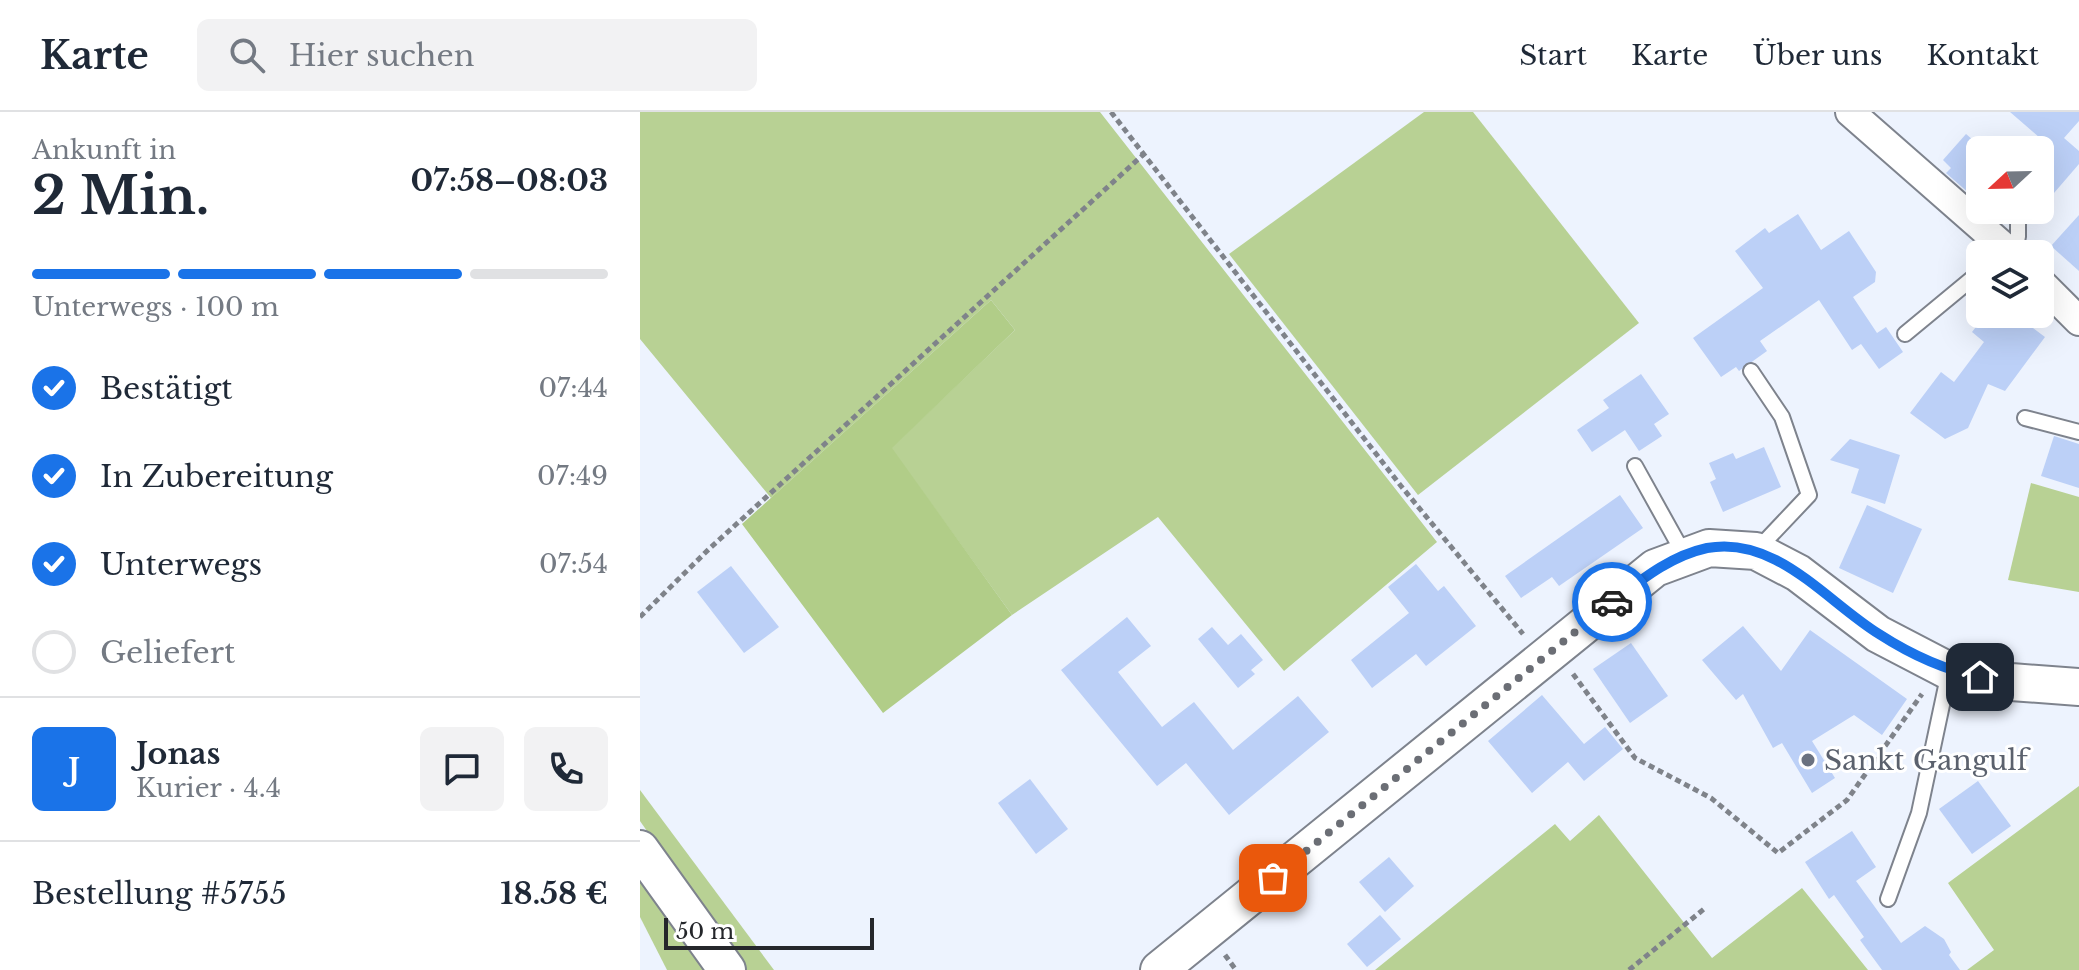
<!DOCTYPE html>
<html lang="de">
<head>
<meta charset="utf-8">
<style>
  :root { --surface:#fff; --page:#f2f2f3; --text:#1f2937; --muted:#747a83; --line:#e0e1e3; --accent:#1a73e8 }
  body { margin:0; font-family:"Libre Baskerville",serif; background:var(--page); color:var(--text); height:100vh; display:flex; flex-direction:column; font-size:30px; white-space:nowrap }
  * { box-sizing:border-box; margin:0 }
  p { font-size:26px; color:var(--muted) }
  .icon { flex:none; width:44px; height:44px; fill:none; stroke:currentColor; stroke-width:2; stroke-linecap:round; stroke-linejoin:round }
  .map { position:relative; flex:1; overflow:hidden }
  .side { display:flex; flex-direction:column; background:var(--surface); width:640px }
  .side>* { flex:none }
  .needle { width:52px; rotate:248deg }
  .tools { position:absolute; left:1326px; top:24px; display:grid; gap:16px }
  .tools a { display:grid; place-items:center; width:88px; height:88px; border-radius:12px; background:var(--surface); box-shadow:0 8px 32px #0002; font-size:40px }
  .scale { position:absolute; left:24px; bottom:20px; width:210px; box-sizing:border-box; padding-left:8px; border:4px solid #25272b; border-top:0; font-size:22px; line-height:28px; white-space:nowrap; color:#25272b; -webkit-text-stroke:6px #fff; paint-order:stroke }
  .pin { position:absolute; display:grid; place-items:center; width:68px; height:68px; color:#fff; margin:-34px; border-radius:16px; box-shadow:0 4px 12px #0006 }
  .courier { position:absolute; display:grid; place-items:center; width:80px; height:80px; margin:-40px; border:6px solid #1a73e8; border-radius:50%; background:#fff; color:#222; box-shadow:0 2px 10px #0007 }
  .overview em { font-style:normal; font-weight:700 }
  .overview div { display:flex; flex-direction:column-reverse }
  .overview { display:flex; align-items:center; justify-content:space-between; height:136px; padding:0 32px }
  h1 { font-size:52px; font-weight:700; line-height:60px }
  .bar { display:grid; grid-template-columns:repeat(4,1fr); gap:12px 8px; align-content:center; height:96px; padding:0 32px }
  .bar i { height:10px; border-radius:6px; background:var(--line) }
  .bar .selected { background:var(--accent) }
  .bar p { grid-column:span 4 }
  .line { display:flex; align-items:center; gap:20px; padding:0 32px; border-top:2px solid var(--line) }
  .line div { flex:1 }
  .round { display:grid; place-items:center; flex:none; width:84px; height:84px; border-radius:12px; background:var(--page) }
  ol { padding:0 32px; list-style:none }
  li { display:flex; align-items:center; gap:24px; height:88px }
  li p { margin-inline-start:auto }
  li .icon { padding:8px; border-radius:50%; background:var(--accent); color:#fff; stroke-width:4 }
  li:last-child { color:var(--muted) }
  li i { width:44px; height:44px; border:4px solid var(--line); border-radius:50% }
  header { display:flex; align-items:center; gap:48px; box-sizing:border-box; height:112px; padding:0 40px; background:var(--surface); border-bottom:2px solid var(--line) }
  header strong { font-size:38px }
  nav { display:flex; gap:44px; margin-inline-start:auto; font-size:28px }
  .search { width:560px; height:72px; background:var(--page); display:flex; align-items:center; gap:20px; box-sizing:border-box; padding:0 28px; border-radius:12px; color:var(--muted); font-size:30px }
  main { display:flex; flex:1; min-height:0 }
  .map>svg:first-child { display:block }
  .green { fill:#b8d194 }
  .forest { fill:#b1cd88 }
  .building { fill:#bcd0f7 }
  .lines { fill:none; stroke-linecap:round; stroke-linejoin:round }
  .service-casing { stroke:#7e838d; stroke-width:18 }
  .minor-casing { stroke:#7e838d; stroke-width:32 }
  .tertiary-casing { stroke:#7e838d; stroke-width:40 }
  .path { stroke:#7f838a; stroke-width:5; stroke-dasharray:6 4; stroke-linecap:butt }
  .service { stroke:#fff; stroke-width:14 }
  .minor { stroke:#fff; stroke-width:28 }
  .tertiary { stroke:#fff; stroke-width:36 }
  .done { stroke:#6b6e75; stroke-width:8; stroke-dasharray:0 14.4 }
  .route { stroke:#1a73e8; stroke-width:10 }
  .worship-dot { fill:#6b7280; stroke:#fff; stroke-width:3 }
  .labels { text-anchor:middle; stroke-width:6; stroke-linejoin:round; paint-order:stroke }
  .worship-label { font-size:28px; fill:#5b616d; stroke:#fff; text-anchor:start }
</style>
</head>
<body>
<header>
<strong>Karte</strong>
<div class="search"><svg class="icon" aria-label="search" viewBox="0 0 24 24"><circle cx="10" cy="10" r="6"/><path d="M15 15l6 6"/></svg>Hier suchen</div>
<nav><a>Start</a><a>Karte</a><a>Über uns</a><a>Kontakt</a></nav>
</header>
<main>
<section class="side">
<div class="overview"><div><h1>2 Min.</h1><p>Ankunft in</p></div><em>07:58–08:03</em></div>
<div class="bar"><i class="selected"></i><i class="selected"></i><i class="selected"></i><i></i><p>Unterwegs · 100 m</p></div>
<ol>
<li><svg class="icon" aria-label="check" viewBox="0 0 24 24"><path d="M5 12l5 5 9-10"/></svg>Bestätigt<p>07:44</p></li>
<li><svg class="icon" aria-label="check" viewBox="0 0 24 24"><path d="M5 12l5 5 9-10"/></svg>In Zubereitung<p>07:49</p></li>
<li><svg class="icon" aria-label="check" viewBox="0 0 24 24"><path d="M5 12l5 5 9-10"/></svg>Unterwegs<p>07:54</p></li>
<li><i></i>Geliefert</li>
</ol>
<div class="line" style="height:144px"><b class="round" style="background:var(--accent);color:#fff">J</b><div><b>Jonas</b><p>Kurier · 4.4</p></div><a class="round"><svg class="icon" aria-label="chat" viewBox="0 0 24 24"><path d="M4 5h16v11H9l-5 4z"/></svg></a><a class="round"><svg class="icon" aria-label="phone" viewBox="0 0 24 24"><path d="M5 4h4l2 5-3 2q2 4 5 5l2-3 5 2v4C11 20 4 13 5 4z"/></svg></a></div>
<div class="line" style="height:104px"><div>Bestellung #5755</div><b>18.58 €</b></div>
</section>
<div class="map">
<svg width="1439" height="858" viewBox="0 0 1439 858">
  <rect width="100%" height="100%" fill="#edf3fe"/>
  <g class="green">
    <path d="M 0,0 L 460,0 L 797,430 L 644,559 L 518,405 L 372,503 L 251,336 L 375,218 L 351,188 L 131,386 L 0,227 Z"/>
    <path d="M 784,0 L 833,0 L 999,211 L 778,383 L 589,142 Z"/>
    <path d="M 1391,371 L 1439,385 L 1439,480 L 1368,468 Z"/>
    <path d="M 1439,674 L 1439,858 L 1327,858 L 1354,838 L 1308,771 Z"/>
    <path d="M 0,678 L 134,858 L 105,858 L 100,853 L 0,709 Z"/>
    <path d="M 959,703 L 1072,846 L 1162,776 L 1228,858 L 735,858 L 915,712 L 930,729 Z"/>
    <path d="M 0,757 L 71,858 L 27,858 L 0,805 Z"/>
  </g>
  <path class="forest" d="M 351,188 L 375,218 L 252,336 L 372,503 L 243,601 L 102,412 Z"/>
  <g class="building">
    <path d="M 1370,0 L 1439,0 L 1439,9 L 1424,26 L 1439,39 L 1439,52 L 1414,81 L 1400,69 L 1400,37 L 1395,32 L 1400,26 Z"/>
    <path d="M 1326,22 L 1340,34 L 1340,71 L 1330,82 L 1306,61 L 1311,56 L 1303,48 Z"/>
    <path d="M 1158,102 L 1181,138 L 1209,119 L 1236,160 L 1235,170 L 1213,185 L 1237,221 L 1225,229 L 1246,215 L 1263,240 L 1239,257 L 1221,232 L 1212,238 L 1179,188 L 1120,229 L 1127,239 L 1099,259 L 1096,255 L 1081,265 L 1053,226 L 1123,176 L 1095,139 L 1125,116 L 1129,121 Z"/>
    <path d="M 1439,103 L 1439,159 L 1411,134 Z"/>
    <path d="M 1346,202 L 1374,202 L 1405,225 L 1365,279 L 1348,272 L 1328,316 L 1305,327 L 1270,301 L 1301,260 L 1314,270 L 1344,230 L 1332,220 Z"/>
    <path d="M 1001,262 L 1029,302 L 1014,312 L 1022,324 L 999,339 L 985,318 L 952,340 L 937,318 L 969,296 L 963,288 Z"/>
    <path d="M 1414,324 L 1439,332 L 1439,376 L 1401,364 Z"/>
    <path d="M 1210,327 L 1260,343 L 1245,392 L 1211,381 L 1219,357 L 1190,348 Z"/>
    <path d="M 1124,335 L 1141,375 L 1083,400 L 1070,370 L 1076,367 L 1069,351 L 1093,341 L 1096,347 Z"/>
    <path d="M 980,383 L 1003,416 L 919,474 L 912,465 L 881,486 L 865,464 Z"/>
    <path d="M 1227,393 L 1282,417 L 1253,481 L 1199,456 Z"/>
    <path d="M 776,452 L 798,479 L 804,474 L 836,514 L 786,554 L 776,542 L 732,576 L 711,548 L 769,501 L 748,475 Z"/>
    <path d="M 91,454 L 139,515 L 104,541 L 57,480 Z"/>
    <path d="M 487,505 L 511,534 L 478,560 L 522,615 L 554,590 L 593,638 L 658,584 L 689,620 L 589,703 L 546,651 L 517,674 L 421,558 Z"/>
    <path d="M 1103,514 L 1141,559 L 1170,518 L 1267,587 L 1242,623 L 1214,603 L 1172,629 L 1195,666 L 1172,681 L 1142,631 L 1133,636 L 1103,582 L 1096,588 L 1062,548 Z"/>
    <path d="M 572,515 L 588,533 L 601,522 L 623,548 L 611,558 L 615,562 L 598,576 L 558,527 Z"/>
    <path d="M 991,531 L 1028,584 L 990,611 L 953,557 Z"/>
    <path d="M 902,583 L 944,632 L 965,615 L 983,637 L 944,669 L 928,650 L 892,681 L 848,629 Z"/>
    <path d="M 390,667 L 428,717 L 396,742 L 358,691 Z"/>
    <path d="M 1338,669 L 1371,714 L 1332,742 L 1299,697 Z"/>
    <path d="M 1212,719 L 1236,755 L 1216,769 L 1261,831 L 1285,814 L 1304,827 L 1311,840 L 1309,843 L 1320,858 L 1242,858 L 1220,828 L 1224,825 L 1194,783 L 1189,787 L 1165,750 Z"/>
    <path d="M 749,745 L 774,774 L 745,800 L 719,770 Z"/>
    <path d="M 740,803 L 761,827 L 727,855 L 707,832 Z"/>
  </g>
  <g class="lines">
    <g class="service-casing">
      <g id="service">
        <path d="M 1364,140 L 1378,125 L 1378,98"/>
        <path d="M 1265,222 L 1340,160"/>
        <path d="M 1111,259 L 1142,305 L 1169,383 L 1116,439"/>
        <path d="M 1385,306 L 1439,320"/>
        <path d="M 995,354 L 1045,444"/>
        <path d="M 1248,787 L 1279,701 L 1309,560"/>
      </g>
    </g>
    <g class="minor-casing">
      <g id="minor">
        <path d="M 1210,0 L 1372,142"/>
        <path d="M 1400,170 L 1439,209"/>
      </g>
    </g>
    <g class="tertiary-casing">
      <g id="tertiary">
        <path d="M 0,737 L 87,858"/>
        <path d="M 519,858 L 1015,456 L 1069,436 L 1116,439 L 1158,461 L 1238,522 L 1309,559 L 1371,570 L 1439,575"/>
      </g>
    </g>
    <g class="path">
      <path d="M 471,0 L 761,374 L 883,522"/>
      <path d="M 0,505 L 69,437 L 504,42"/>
      <path d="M 933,562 L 995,646 L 1071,686 L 1138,741 L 1207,688 L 1282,582"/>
      <path d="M 585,843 L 596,858"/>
      <path d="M 989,858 L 1064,797"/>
    </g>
    <use href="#service" class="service"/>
    <use href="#minor" class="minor"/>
    <use href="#tertiary" class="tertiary"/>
  </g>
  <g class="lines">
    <path class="done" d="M 633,766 L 972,490"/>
    <path class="route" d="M 972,490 C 1001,468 1030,444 1067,436 C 1136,423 1187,490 1239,522 C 1270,542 1304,558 1340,565"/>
  </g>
  <circle class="worship-dot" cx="1168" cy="648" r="8"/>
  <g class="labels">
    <g class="worship-label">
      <text x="1184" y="658">Sankt Gangulf</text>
    </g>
  </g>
</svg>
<div class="tools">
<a><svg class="needle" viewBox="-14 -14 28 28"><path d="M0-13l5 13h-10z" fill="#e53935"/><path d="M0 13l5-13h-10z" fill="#747a83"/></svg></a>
<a><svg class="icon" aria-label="layers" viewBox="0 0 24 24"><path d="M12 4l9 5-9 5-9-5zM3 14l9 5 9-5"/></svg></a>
</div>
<div class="scale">50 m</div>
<div class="pin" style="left:633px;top:766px;background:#ea580c"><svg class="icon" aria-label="bag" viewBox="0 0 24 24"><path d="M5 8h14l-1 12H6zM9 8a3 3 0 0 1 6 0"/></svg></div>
<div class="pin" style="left:1340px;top:565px;background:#1f2937"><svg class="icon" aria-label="home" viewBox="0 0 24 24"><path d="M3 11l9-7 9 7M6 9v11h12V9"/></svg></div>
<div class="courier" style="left:972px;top:490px"><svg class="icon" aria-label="car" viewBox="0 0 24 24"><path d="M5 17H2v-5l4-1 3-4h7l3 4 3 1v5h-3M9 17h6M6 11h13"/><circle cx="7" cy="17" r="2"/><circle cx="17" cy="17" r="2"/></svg></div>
</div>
</main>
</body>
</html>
